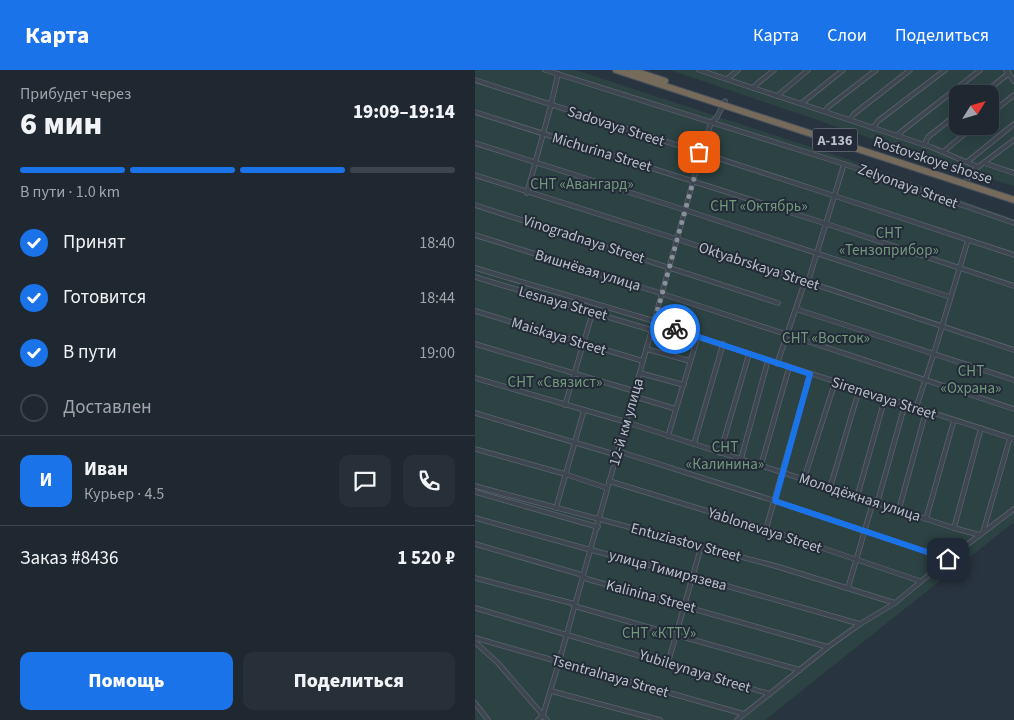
<!DOCTYPE html>
<html lang="ru">
<head>
<meta charset="utf-8">
<style>
  :root { --surface:#1f2731; --page:#272f39; --text:#f1f3f6; --muted:#a1a5ab; --line:#3c444d; --accent:#1a73e8 }
  body { margin:0; font-family:"Source Sans 3",sans-serif; background:var(--page); color:var(--text); height:100vh; display:flex; flex-direction:column; font-size:19px; white-space:nowrap }
  * { box-sizing:border-box; margin:0 }
  p { font-size:16px; color:var(--muted) }
  .icon { flex:none; width:28px; height:28px; fill:none; stroke:currentColor; stroke-width:2; stroke-linecap:round; stroke-linejoin:round }
  .map { position:relative; flex:1; overflow:hidden }
  .drawer { display:flex; flex-direction:column; background:var(--surface); width:475px }
  .drawer>* { flex:none }
  .needle { width:32px; rotate:53deg }
  .buttons { position:absolute; left:474px; top:15px; display:grid; gap:10px }
  .buttons a { display:grid; place-items:center; width:50px; height:50px; border-radius:10px; background:var(--surface); box-shadow:0 5px 20px #0002,0 0 0 1px var(--line); font-size:25px }
  .pin { position:absolute; display:grid; place-items:center; width:42px; height:42px; color:#fff; margin:-21px; border-radius:10px; box-shadow:0 2px 8px #0006 }
  .courier { position:absolute; display:grid; place-items:center; width:50px; height:50px; margin:-25px; border:4px solid #1a73e8; border-radius:50%; background:#fff; color:#222; box-shadow:0 1px 6px #0007 }
  .overview em { font-style:normal; font-weight:800 }
  .overview div { display:flex; flex-direction:column-reverse }
  .overview { display:flex; align-items:center; justify-content:space-between; height:85px; padding:0 20px }
  h1 { font-size:32px; font-weight:800; line-height:38px }
  .bar { display:grid; grid-template-columns:repeat(4,1fr); gap:8px 5px; align-content:center; height:60px; padding:0 20px }
  .bar i { height:6px; border-radius:4px; background:var(--line) }
  .bar .on { background:var(--accent) }
  .bar p { grid-column:span 4 }
  .line { display:flex; align-items:center; gap:12px; padding:0 20px; border-top:1px solid var(--line) }
  .line div { flex:1 }
  .round { display:grid; place-items:center; flex:none; width:52px; height:52px; border-radius:10px; background:var(--page) }
  ol { padding:0 20px; list-style:none }
  li { display:flex; align-items:center; gap:15px; height:55px }
  li p { margin-inline-start:auto }
  li .icon { padding:5px; border-radius:50%; background:var(--accent); color:#fff; stroke-width:4 }
  li:last-child { color:var(--muted) }
  li i { width:28px; height:28px; border:2px solid var(--line); border-radius:50% }
  .cta { display:flex; gap:10px; margin-top:auto; padding:10px 20px }
  .cta a { flex:1; height:58px; border-radius:10px; background:var(--accent); color:#fff; font-size:20px; font-weight:800; line-height:58px; text-align:center }
  .cta a+a { background:var(--page); color:var(--text) }
  header { display:flex; align-items:center; gap:30px; box-sizing:border-box; height:70px; padding:0 25px; background:var(--accent); color:#fff }
  header strong { font-size:24px }
  nav { display:flex; gap:28px; margin-inline-start:auto; font-size:18px }
  main { display:flex; flex:1; min-height:0 }
  .map>svg:first-child { display:block }
  .green { fill:#2c4243; fill-rule:evenodd }
  .lines { fill:none; stroke-linecap:round; stroke-linejoin:round }
  .street-casing { stroke:#5b646e; stroke-width:5.5 }
  .highway-casing { stroke:#48515c; stroke-width:8 }
  .street { stroke:#3d4651; stroke-width:4 }
  .highway { stroke:#766b5b; stroke-width:6 }
  .done { stroke:#87909b; stroke-width:5; stroke-dasharray:0 9 }
  .route { stroke:#1a73e8; stroke-width:6 }
  .labels { text-anchor:middle; stroke-width:4; stroke-linejoin:round; paint-order:stroke }
  .shield { fill:#222b37; stroke:#8c949f; stroke-width:1 }
  .shield-label { font-size:14px; font-weight:bold; fill:#bac1cb }
  .street-label { font-size:15px; fill:#bac1cb; stroke:#222b37 }
  .park-label { font-size:15px; fill:#739a7b; stroke:#222b37 }
</style>
</head>
<body>
<header>
<strong>Карта</strong>
<nav><a>Карта</a><a>Слои</a><a>Поделиться</a></nav>
</header>
<main>
<section class="drawer">
<div class="overview"><div><h1>6 мин</h1><p>Прибудет через</p></div><em>19:09–19:14</em></div>
<div class="bar"><i class="on"></i><i class="on"></i><i class="on"></i><i></i><p>В пути · 1.0 km</p></div>
<ol>
<li><svg class="icon" aria-label="check" viewBox="0 0 24 24"><path d="M5 12l5 5 9-10"/></svg>Принят<p>18:40</p></li>
<li><svg class="icon" aria-label="check" viewBox="0 0 24 24"><path d="M5 12l5 5 9-10"/></svg>Готовится<p>18:44</p></li>
<li><svg class="icon" aria-label="check" viewBox="0 0 24 24"><path d="M5 12l5 5 9-10"/></svg>В пути<p>19:00</p></li>
<li><i></i>Доставлен</li>
</ol>
<div class="line" style="height:90px"><b class="round" style="background:var(--accent);color:#fff">И</b><div><b>Иван</b><p>Курьер · 4.5</p></div><a class="round"><svg class="icon" aria-label="chat" viewBox="0 0 24 24"><path d="M4 5h16v11H9l-5 4z"/></svg></a><a class="round"><svg class="icon" aria-label="phone" viewBox="0 0 24 24"><path d="M5 4h4l2 5-3 2q2 4 5 5l2-3 5 2v4C11 20 4 13 5 4z"/></svg></a></div>
<div class="line" style="height:65px"><div>Заказ #8436</div><b>1 520 ₽</b></div>
<div class="cta"><a>Помощь</a><a>Поделиться</a></div>
</section>
<div class="map">
<svg width="539" height="650" viewBox="0 0 539 650">
  <rect width="100%" height="100%" fill="#293441"/>
  <g class="green">
    <path d="M 0,0 L 101,0 L 375,90 L 539,149 L 539,452 L 290,650 L 0,650 Z"/>
    <path d="M 195,0 L 539,0 L 539,116 L 509,107 ZM 482,24 L 515,24 L 515,56 L 482,56 Z"/>
  </g>
  <g class="lines">
    <g class="street-casing">
      <g id="street">
        <path d="M 70,0 L 369,94 L 539,153"/>
        <path d="M 224,0 L 456,77 L 503,97"/>
        <path d="M 531,0 L 539,11"/>
        <path d="M 252,9 L 263,0"/>
        <path d="M 0,10 L 360,126 L 539,185"/>
        <path d="M 278,18 L 283,13 L 299,0"/>
        <path d="M 508,24 L 534,3"/>
        <path d="M 302,26 L 333,0"/>
        <path d="M 327,33 L 368,0"/>
        <path d="M 350,41 L 353,37 L 401,0"/>
        <path d="M 0,42 L 352,154 L 539,216"/>
        <path d="M 515,44 L 539,25"/>
        <path d="M 375,50 L 379,44 L 435,0"/>
        <path d="M 398,58 L 403,51 L 470,0"/>
        <path d="M 422,66 L 427,61 L 505,0"/>
        <path d="M 0,73 L 210,140 L 475,227"/>
        <path d="M 449,75 L 453,67 L 482,44"/>
        <path d="M 468,82 L 499,56"/>
        <path d="M 492,92 L 539,54"/>
        <path d="M 509,93 L 539,103"/>
        <path d="M 0,105 L 202,169 L 539,280"/>
        <path d="M 493,114 L 492,110 L 495,103 L 539,70"/>
        <path d="M 52,123 L 76,35 L 83,4"/>
        <path d="M 0,135 L 303,233"/>
        <path d="M 0,165 L 188,224 L 539,339"/>
        <path d="M 0,198 L 179,251"/>
        <path d="M 0,207 L 176,260"/>
        <path d="M 333,212 L 369,94"/>
        <path d="M 321,239 L 539,310"/>
        <path d="M 0,241 L 168,291"/>
        <path d="M 179,253 L 539,369"/>
        <path d="M 0,274 L 159,321"/>
        <path d="M 171,279 L 215,291"/>
        <path d="M 302,294 L 330,211"/>
        <path d="M 165,303 L 209,315"/>
        <path d="M 0,308 L 151,352 L 479,458 L 505,465"/>
        <path d="M 158,326 L 201,339"/>
        <path d="M 90,335 L 118,241"/>
        <path d="M 441,338 L 459,283 L 493,170"/>
        <path d="M 0,343 L 142,385"/>
        <path d="M 193,366 L 223,266"/>
        <path d="M 219,374 L 248,274"/>
        <path d="M 0,379 L 90,404 L 132,418"/>
        <path d="M 143,381 L 300,431 L 473,489"/>
        <path d="M 245,383 L 274,284"/>
        <path d="M 266,389 L 293,290"/>
        <path d="M 286,395 L 314,298"/>
        <path d="M 329,409 L 360,312"/>
        <path d="M 134,411 L 291,459 L 445,511"/>
        <path d="M 0,416 L 304,497 L 420,533"/>
        <path d="M 355,418 L 384,320"/>
        <path d="M 0,422 L 123,457"/>
        <path d="M 382,427 L 410,328"/>
        <path d="M 402,434 L 430,334"/>
        <path d="M 81,438 L 109,340"/>
        <path d="M 424,439 L 451,341"/>
        <path d="M 0,448 L 116,480 L 217,506 L 385,554"/>
        <path d="M 451,449 L 479,350"/>
        <path d="M 479,458 L 506,358"/>
        <path d="M 291,459 L 335,304"/>
        <path d="M 508,462 L 535,368"/>
        <path d="M 0,474 L 104,504 L 112,509 L 353,577"/>
        <path d="M 0,508 L 100,534"/>
        <path d="M 373,518 L 398,432"/>
        <path d="M 99,536 L 325,600"/>
        <path d="M 0,538 L 295,624"/>
        <path d="M 0,568 L 269,644"/>
        <path d="M 0,572 L 23,593 L 72,650"/>
        <path d="M 193,593 L 226,477"/>
        <path d="M 76,621 L 185,650"/>
        <path d="M 0,633 L 13,650"/>
        <path d="M 63,650 L 68,645 L 84,592 L 226,83 L 236,53 L 242,47 L 250,31"/>
        <path d="M 262,650 L 353,577 L 385,554 L 420,533 L 473,489 L 539,439"/>
      </g>
    </g>
    <g class="highway-casing">
      <g id="highway">
        <path d="M 141,0 L 539,130"/>
        <path d="M 156,0 L 190,11"/>
      </g>
    </g>
    <use href="#street" class="street"/>
    <use href="#highway" class="highway"/>
  </g>
  <g class="lines">
    <path class="done" d="M 200,259 L 179,253 L 226,83 L 224,82"/>
    <path class="route" d="M 200,259 L 335,304 L 300,431 L 473,489"/>
  </g>
  <g class="labels">
    <rect class="shield" x="337.5" y="58.5" width="45" height="23" rx="4"/>
    <g class="shield-label">
      <text x="360" y="75">А-136</text>
    </g>
    <g class="street-label">
      <text transform="translate(141 56) rotate(18)" y="5">Sadovaya Street</text>
      <text transform="translate(127 82) rotate(17)" y="5">Michurina Street</text>
      <text transform="translate(458 90) rotate(18)" y="5">Rostovskoye shosse</text>
      <text transform="translate(433 116) rotate(20)" y="5">Zelyonaya Street</text>
      <text transform="translate(109 169) rotate(18)" y="5">Vinogradnaya Street</text>
      <text transform="translate(284 196) rotate(18)" y="5">Oktyabrskaya Street</text>
      <text transform="translate(113 200) rotate(17)" y="5">Вишнёвая улица</text>
      <text transform="translate(88 233) rotate(16)" y="5">Lesnaya Street</text>
      <text transform="translate(84 266) rotate(17)" y="5">Maiskaya Street</text>
      <text transform="translate(409 328) rotate(18)" y="5">Sirenevaya Street</text>
      <text transform="translate(151 352) rotate(-74)" y="5">12-й км улица</text>
      <text transform="translate(385 427) rotate(18)" y="5">Молодёжная улица</text>
      <text transform="translate(290 460) rotate(18)" y="5">Yablonevaya Street</text>
      <text transform="translate(211 472) rotate(15)" y="5">Entuziastov Street</text>
      <text transform="translate(193 500) rotate(15)" y="5">улица Тимирязева</text>
      <text transform="translate(176 526) rotate(15)" y="5">Kalinina Street</text>
      <text transform="translate(220 601) rotate(17)" y="5">Yubileynaya Street</text>
      <text transform="translate(135 606) rotate(16)" y="5">Tsentralnaya Street</text>
    </g>
    <g class="park-label">
      <text x="107" y="119">СНТ «Авангард»</text>
      <text x="284" y="141">СНТ «Октябрь»</text>
      <text x="414" y="168">СНТ<tspan x="414" dy="17">«Тензоприбор»</tspan></text>
      <text x="351" y="273">СНТ «Восток»</text>
      <text x="496" y="306">СНТ<tspan x="496" dy="17">«Охрана»</tspan></text>
      <text x="80" y="317">СНТ «Связист»</text>
      <text x="250" y="382">СНТ<tspan x="250" dy="17">«Калинина»</tspan></text>
      <text x="184" y="568">СНТ «КТТУ»</text>
    </g>
  </g>
</svg>
<div class="buttons">
<a><svg class="needle" viewBox="-14 -14 28 28"><path d="M0-13l5 13h-10z" fill="#e53935"/><path d="M0 13l5-13h-10z" fill="#a1a5ab"/></svg></a>
</div>
<div class="pin" style="left:224px;top:82px;background:#ea580c"><svg class="icon" aria-label="bag" viewBox="0 0 24 24"><path d="M5 8h14l-1 12H6zM9 8a3 3 0 0 1 6 0"/></svg></div>
<div class="pin" style="left:473px;top:489px;background:#1f2937"><svg class="icon" aria-label="home" viewBox="0 0 24 24"><path d="M3 11l9-7 9 7M6 9v11h12V9"/></svg></div>
<div class="courier" style="left:200px;top:259px"><svg class="icon" aria-label="bike" viewBox="0 0 24 24"><circle cx="6" cy="16" r="4"/><circle cx="18" cy="16" r="4"/><path d="M6 16l4-8h5l3 8M10 8l3 8H6M13 5h3"/></svg></div>
</div>
</main>
</body>
</html>
